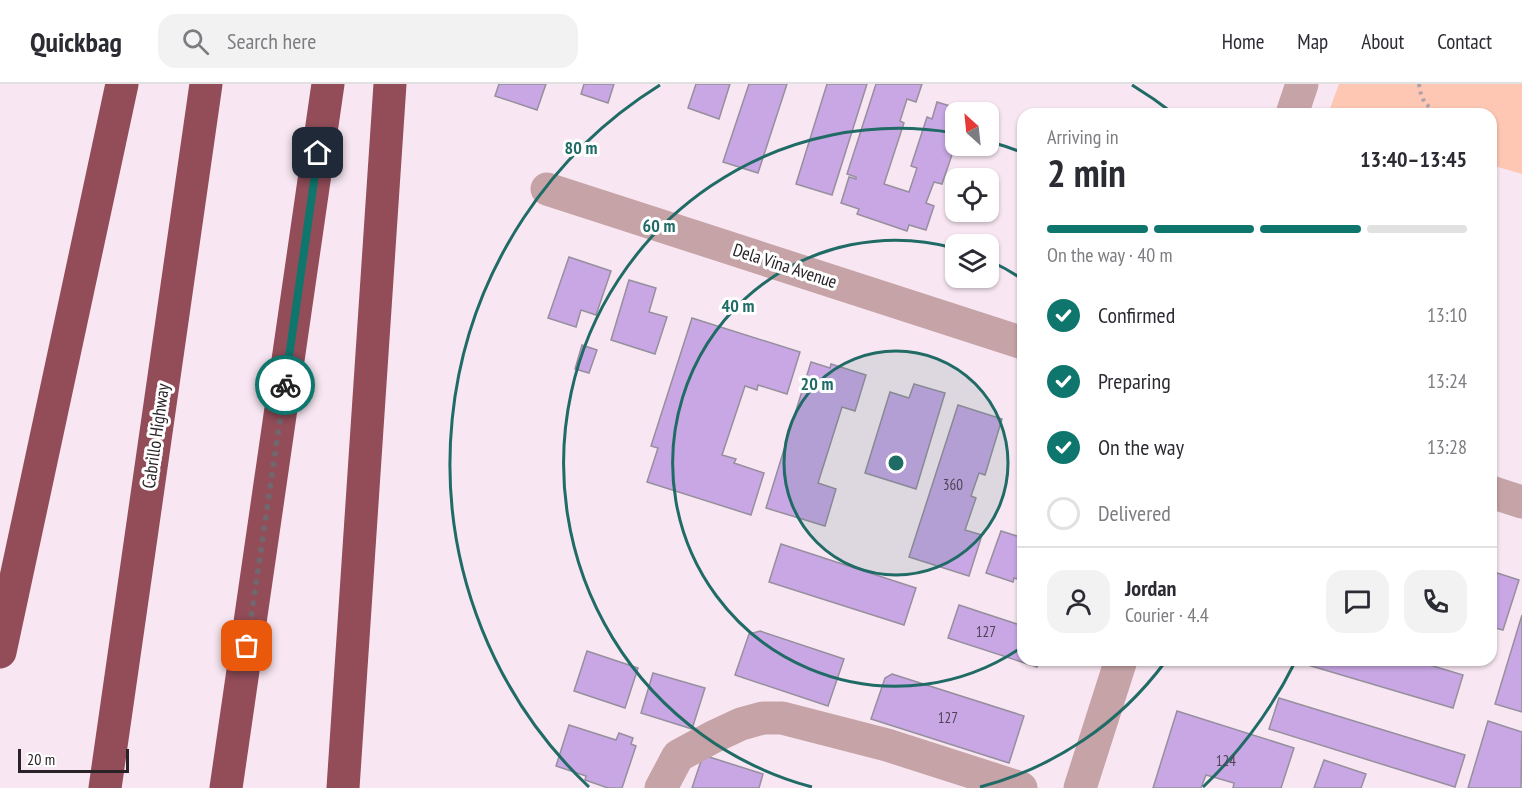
<!DOCTYPE html>
<html lang="en">
<head>
<meta charset="utf-8">
<style>
  :root { --surface:#fff; --page:#f2f2f3; --text:#2b2b33; --muted:#7c7c81; --line:#e1e1e2; --accent:#0f766e }
  body { margin:0; font-family:"PT Sans Narrow",sans-serif; background:var(--page); color:var(--text); height:100vh; display:flex; flex-direction:column; font-size:22px; white-space:nowrap }
  * { box-sizing:border-box; margin:0 }
  p { font-size:20px; color:var(--muted) }
  .icon { flex:none; width:33px; height:33px; fill:none; stroke:currentColor; stroke-width:2; stroke-linecap:round; stroke-linejoin:round }
  .map { position:relative; flex:1; overflow:hidden }
  .side { position:absolute; left:1017px; top:24px; width:480px; height:558px; display:flex; flex-direction:column; background:var(--surface); border-radius:18px; box-shadow:0 2px 4px #0004 }
  .side>* { flex:none }
  .needle { width:39px; rotate:333deg }
  .buttons { position:absolute; left:945px; top:18px; display:grid; gap:12px }
  .buttons a { display:grid; place-items:center; width:54px; height:54px; border-radius:12px; background:var(--surface); box-shadow:0 2px 4px #0004; font-size:30px }
  .scale { position:absolute; left:18px; bottom:15px; width:111px; box-sizing:border-box; padding-left:6px; border:3px solid #292226; border-top:0; font-size:16px; line-height:21px; white-space:nowrap; color:#292226; -webkit-text-stroke:4px #fff; paint-order:stroke }
  .pin { position:absolute; display:grid; place-items:center; width:51px; height:51px; color:#fff; margin:-26px; border-radius:12px; box-shadow:0 3px 9px #0006 }
  .courier { position:absolute; display:grid; place-items:center; width:60px; height:60px; margin:-30px; border:4px solid #0f766e; border-radius:50%; background:#fff; color:#222; box-shadow:0 2px 8px #0007 }
  .overview em { font-style:normal; font-weight:600 }
  .overview div { display:flex; flex-direction:column-reverse }
  .overview { display:flex; align-items:center; justify-content:space-between; height:102px; padding:0 30px }
  h1 { font-size:39px; font-weight:600; line-height:45px }
  .bar { display:grid; grid-template-columns:repeat(4,1fr); gap:9px 6px; align-content:center; height:72px; padding:0 30px }
  .bar i { height:8px; border-radius:4px; background:var(--line) }
  .bar .selected { background:var(--accent) }
  .bar p { grid-column:span 4 }
  .line { display:flex; align-items:center; gap:15px; padding:0 30px; border-top:2px solid var(--line) }
  .line div { flex:1 }
  .round { display:grid; place-items:center; flex:none; width:63px; height:63px; border-radius:18px; background:var(--page) }
  ol { padding:0 30px; list-style:none }
  li { display:flex; align-items:center; gap:18px; height:66px }
  li p { margin-inline-start:auto }
  li .icon { padding:6px; border-radius:50%; background:var(--accent); color:#fff; stroke-width:4 }
  li:last-child { color:var(--muted) }
  li i { width:33px; height:33px; border:3px solid var(--line); border-radius:50% }
  header { display:flex; align-items:center; gap:36px; box-sizing:border-box; height:84px; padding:0 30px; background:var(--surface); border-bottom:2px solid var(--line) }
  header strong { font-size:28px }
  nav { display:flex; gap:33px; margin-inline-start:auto; font-size:21px }
  .search { width:420px; height:54px; background:var(--page); display:flex; align-items:center; gap:15px; box-sizing:border-box; padding:0 21px; border-radius:18px; color:var(--muted); font-size:22px }
  .map>svg:first-child { display:block }
  .green { fill:#fdc7b4 }
  .building { fill:#c8a7e4; stroke:#968f9d; stroke-width:1.5 }
  .lines { fill:none; stroke-linecap:round; stroke-linejoin:round }
  .path { stroke:#aea1a9; stroke-width:4; stroke-dasharray:3 4.5; stroke-linecap:butt }
  .minor { stroke:#c6a3a7; stroke-width:33 }
  .highway { stroke:#924d59; stroke-width:33 }
  .done { stroke:#71676d; stroke-width:6; stroke-dasharray:0 10.8 }
  .route { stroke:#0f766e; stroke-width:8 }
  .ring { fill:none; stroke:#206b66; stroke-width:3 }
  .labels { text-anchor:middle; stroke-width:6; stroke-linejoin:round; paint-order:stroke }
  .number-label { font-size:15px; fill:#514356 }
  .street-label { font-size:18px; fill:#292226; stroke:#fff }
  .centre { fill:#206b66; stroke:#fff; stroke-width:3 }
  .ring-label { font-size:18px; text-anchor:middle; font-weight:bold; fill:#206b66; stroke:#fff; stroke-width:6; stroke-linejoin:round; paint-order:stroke }
</style>
</head>
<body>
<header>
<strong>Quickbag</strong>
<div class="search"><svg class="icon" aria-label="search" viewBox="0 0 24 24"><circle cx="10" cy="10" r="6"/><path d="M15 15l6 6"/></svg>Search here</div>
<nav><a>Home</a><a>Map</a><a>About</a><a>Contact</a></nav>
</header>
<div class="map">
<svg width="1522" height="704" viewBox="0 0 1522 704">
  <rect width="100%" height="100%" fill="#f8e7f2"/>
  <path class="green" d="M 1339,0 L 1522,0 L 1522,90 L 1491,81 L 1491,30 L 1328,30 Z"/>
  <g class="building">
    <path d="M 499,0 L 546,0 L 537,26 L 495,12 Z"/>
    <path d="M 584,0 L 614,0 L 608,19 L 581,10 Z"/>
    <path d="M 696,0 L 730,0 L 719,35 L 688,24 Z"/>
    <path d="M 749,0 L 787,0 L 758,89 L 723,78 Z"/>
    <path d="M 827,0 L 867,0 L 832,111 L 796,100 Z"/>
    <path d="M 876,0 L 922,0 L 916,18 L 907,15 L 900,37 L 904,39 L 884,100 L 909,108 L 917,84 L 911,82 L 927,33 L 932,35 L 937,18 L 960,25 L 959,28 L 956,28 L 956,59 L 942,100 L 934,98 L 926,119 L 934,122 L 926,146 L 909,141 L 907,147 L 857,130 L 859,125 L 841,119 L 849,93 L 856,95 L 856,93 L 847,90 Z"/>
    <path d="M 569,173 L 611,187 L 596,231 L 581,226 L 576,243 L 548,234 Z"/>
    <path d="M 629,196 L 656,204 L 649,228 L 667,233 L 655,270 L 611,256 Z"/>
    <path d="M 692,234 L 800,268 L 787,310 L 758,301 L 757,306 L 745,302 L 722,371 L 736,375 L 734,379 L 764,389 L 751,431 L 647,398 L 658,364 L 651,362 Z"/>
    <path d="M 582,261 L 597,266 L 589,289 L 575,285 Z"/>
    <path d="M 811,278 L 830,284 L 831,280 L 866,291 L 855,327 L 842,323 L 818,399 L 836,405 L 825,442 L 766,424 Z"/>
    <path d="M 914,300 L 945,309 L 916,405 L 865,389 L 890,308 L 909,314 Z"/>
    <path d="M 958,321 L 1002,335 L 985,391 L 979,389 L 971,412 L 976,414 L 965,446 L 982,451 L 969,492 L 909,473 Z"/>
    <path d="M 1001,447 L 1023,454 L 1023,497 L 1014,494 L 1013,498 L 986,489 Z"/>
    <path d="M 781,460 L 916,504 L 904,541 L 769,498 Z"/>
    <path d="M 1491,487 L 1519,496 L 1503,546 L 1491,543 Z"/>
    <path d="M 959,521 L 1023,542 L 1023,576 L 1040,576 L 1037,583 L 948,554 Z"/>
    <path d="M 1522,531 L 1522,628 L 1495,620 Z"/>
    <path d="M 760,547 L 844,575 L 828,622 L 735,591 L 749,550 Z"/>
    <path d="M 587,567 L 638,584 L 625,624 L 574,607 Z"/>
    <path d="M 1291,576 L 1413,576 L 1463,591 L 1453,624 Z"/>
    <path d="M 653,589 L 705,604 L 692,645 L 641,629 Z"/>
    <path d="M 892,590 L 1024,632 L 1009,679 L 871,635 L 885,594 Z"/>
    <path d="M 1279,614 L 1465,671 L 1455,703 L 1269,645 Z"/>
    <path d="M 1177,627 L 1294,664 L 1281,704 L 1233,704 L 1234,699 L 1206,691 L 1201,704 L 1153,704 Z"/>
    <path d="M 1488,637 L 1522,648 L 1521,704 L 1468,704 Z"/>
    <path d="M 569,641 L 616,656 L 619,649 L 633,654 L 631,660 L 636,662 L 622,704 L 608,704 L 585,696 L 586,692 L 556,682 Z"/>
    <path d="M 703,671 L 763,690 L 759,704 L 692,704 Z"/>
    <path d="M 1324,676 L 1366,690 L 1361,704 L 1314,704 Z"/>
  </g>
  <g class="lines">
    <path class="path" d="M 1419,0 C 1421,17 1427,25 1444,30"/>
    <g class="minor">
      <path d="M 1292,30 L 1302,0"/>
      <path d="M 547,105 L 1023,259"/>
      <path d="M 1491,408 L 1522,418"/>
      <path d="M 661,704 L 678,672 L 713,653 L 741,640 L 763,634 L 782,634 L 887,661 L 1021,704"/>
      <path d="M 1080,704 L 1121,576"/>
    </g>
    <g class="highway">
      <path d="M 0,568 L 122,0"/>
      <path d="M 105,704 L 206,0"/>
      <path d="M 226,704 L 328,0"/>
      <path d="M 343,704 L 390,0"/>
    </g>
  </g>
  <g class="lines">
    <path class="done" d="M 247,562 L 285,301"/>
    <path class="route" d="M 285,301 L 318,69"/>
  </g>
  <circle cx="896" cy="379" r="112" fill="#206b66" fill-opacity=".12"/>
  <g class="ring">
    <circle cx="896" cy="379" r="112"/>
    <path d="M1022 563A223 223 0 1 1 954 164M990 177A223 223 0 0 1 1022 195"/>
    <path d="M1165 578A335 335 0 0 1 980 703M812 703A335 335 0 0 1 954 49M991 58A335 335 0 0 1 1021 68"/>
    <path d="M1295 578A446 446 0 0 1 1203 703M589 703A446 446 0 0 1 660 1M1132 1A446 446 0 0 1 1174 30"/>
  </g>
  <g class="labels">
    <g class="number-label">
      <text x="953" y="406">360</text>
      <text x="986" y="553">127</text>
      <text x="948" y="639">127</text>
      <text x="1226" y="682">124</text>
    </g>
    <g class="street-label">
      <text transform="translate(785 182) rotate(18)" y="6">Dela Vina Avenue</text>
      <text transform="translate(156 352) rotate(-82)" y="6">Cabrillo Highway</text>
    </g>
  </g>
  <circle cx="896" cy="379" r="9" class="centre"/>
  <g class="ring-label">
    <text x="581" y="70">80 m</text>
    <text x="659" y="148">60 m</text>
    <text x="738" y="228">40 m</text>
    <text x="817" y="306">20 m</text>
  </g>
</svg>
<div class="buttons">
<a><svg class="needle" viewBox="-14 -14 28 28"><path d="M0-13l5 13h-10z" fill="#e53935"/><path d="M0 13l5-13h-10z" fill="#7c7c81"/></svg></a>
<a><svg class="icon" aria-label="locate" viewBox="0 0 24 24"><circle cx="12" cy="12" r="6"/><path d="M12 2v4M12 18v4M2 12h4M18 12h4"/></svg></a>
<a><svg class="icon" aria-label="layers" viewBox="0 0 24 24"><path d="M12 4l9 5-9 5-9-5zM3 14l9 5 9-5"/></svg></a>
</div>
<div class="scale">20 m</div>
<div class="pin" style="left:247px;top:562px;background:#ea580c"><svg class="icon" aria-label="bag" viewBox="0 0 24 24"><path d="M5 8h14l-1 12H6zM9 8a3 3 0 0 1 6 0"/></svg></div>
<div class="pin" style="left:318px;top:69px;background:#1f2937"><svg class="icon" aria-label="home" viewBox="0 0 24 24"><path d="M3 11l9-7 9 7M6 9v11h12V9"/></svg></div>
<div class="courier" style="left:285px;top:301px"><svg class="icon" aria-label="bike" viewBox="0 0 24 24"><circle cx="6" cy="16" r="4"/><circle cx="18" cy="16" r="4"/><path d="M6 16l4-8h5l3 8M10 8l3 8H6M13 5h3"/></svg></div>
<section class="side">
<div class="overview"><div><h1>2 min</h1><p>Arriving in</p></div><em>13:40–13:45</em></div>
<div class="bar"><i class="selected"></i><i class="selected"></i><i class="selected"></i><i></i><p>On the way · 40 m</p></div>
<ol>
<li><svg class="icon" aria-label="check" viewBox="0 0 24 24"><path d="M5 12l5 5 9-10"/></svg>Confirmed<p>13:10</p></li>
<li><svg class="icon" aria-label="check" viewBox="0 0 24 24"><path d="M5 12l5 5 9-10"/></svg>Preparing<p>13:24</p></li>
<li><svg class="icon" aria-label="check" viewBox="0 0 24 24"><path d="M5 12l5 5 9-10"/></svg>On the way<p>13:28</p></li>
<li><i></i>Delivered</li>
</ol>
<div class="line" style="height:108px"><a class="round"><svg class="icon" aria-label="person" viewBox="0 0 24 24"><circle cx="12" cy="8" r="4"/><path d="M4 21q1-7 8-7t8 7"/></svg></a><div><b>Jordan</b><p>Courier · 4.4</p></div><a class="round"><svg class="icon" aria-label="chat" viewBox="0 0 24 24"><path d="M4 5h16v11H9l-5 4z"/></svg></a><a class="round"><svg class="icon" aria-label="phone" viewBox="0 0 24 24"><path d="M5 4h4l2 5-3 2q2 4 5 5l2-3 5 2v4C11 20 4 13 5 4z"/></svg></a></div>
</section>
</div>
</body>
</html>
